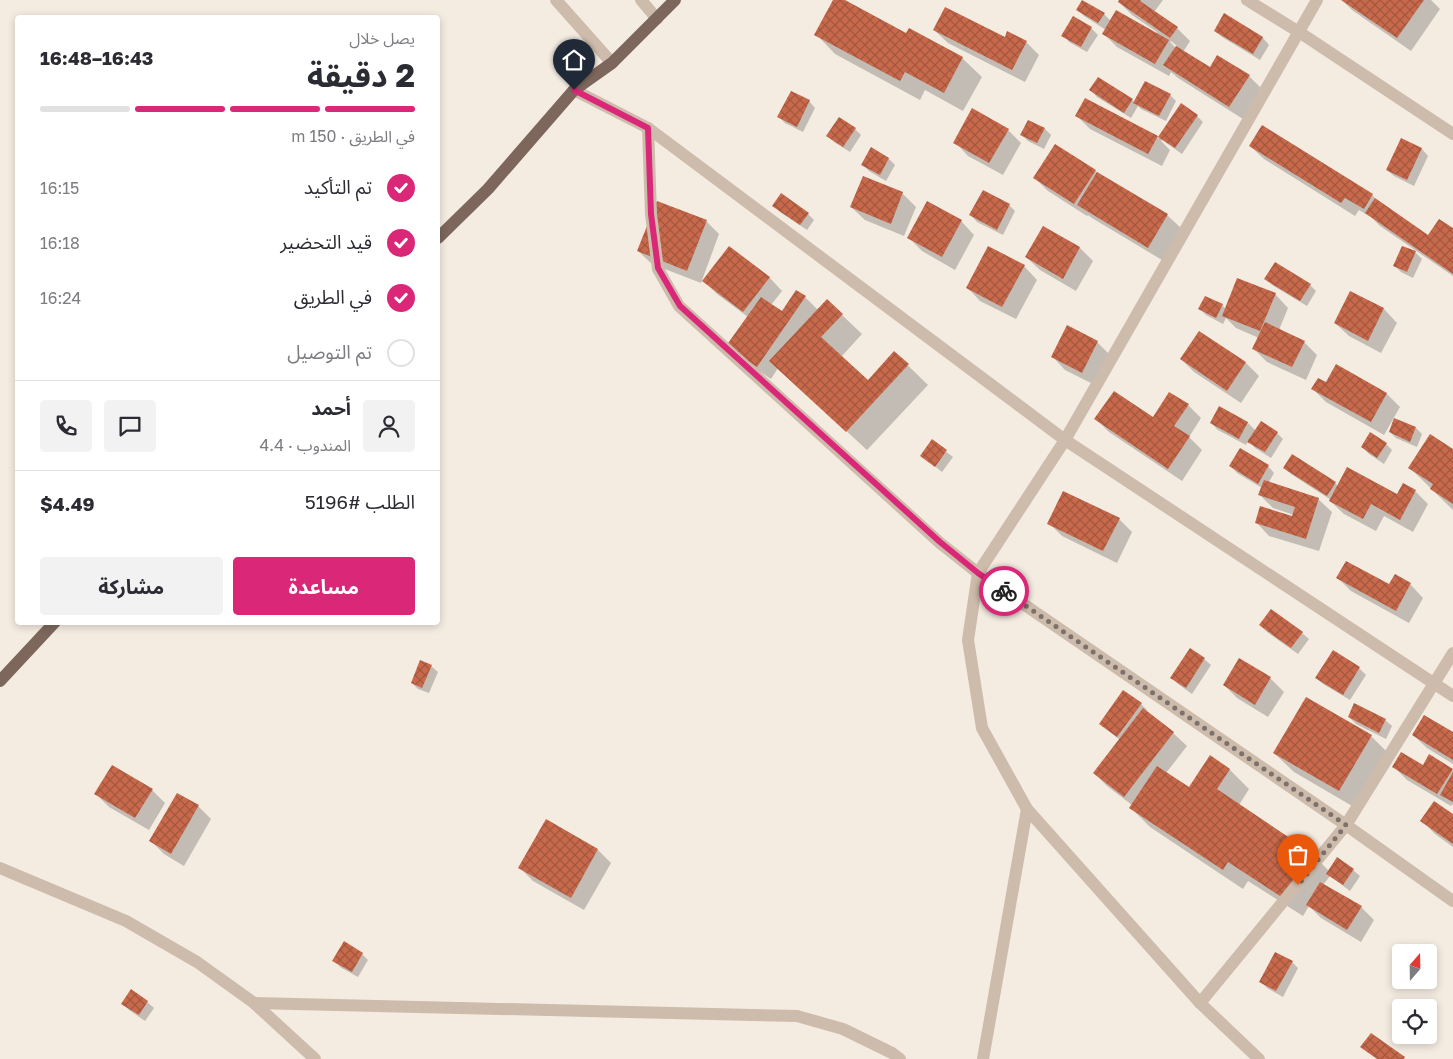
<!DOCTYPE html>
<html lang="ar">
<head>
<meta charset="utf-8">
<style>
  :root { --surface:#fff; --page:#f2f2f3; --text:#2b2b33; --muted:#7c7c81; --line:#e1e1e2; --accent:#db2777 }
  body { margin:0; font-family:"Golos Text","Noto Sans Arabic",sans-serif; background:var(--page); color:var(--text); direction:rtl; height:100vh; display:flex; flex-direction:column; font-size:19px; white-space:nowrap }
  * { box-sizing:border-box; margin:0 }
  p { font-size:16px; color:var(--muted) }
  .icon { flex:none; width:28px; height:28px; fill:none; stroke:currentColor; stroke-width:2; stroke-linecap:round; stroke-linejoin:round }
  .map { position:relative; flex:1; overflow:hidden; direction:ltr }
  .side { position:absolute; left:15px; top:15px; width:425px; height:610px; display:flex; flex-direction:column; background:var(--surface); border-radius:5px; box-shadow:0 2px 8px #0003; direction:rtl }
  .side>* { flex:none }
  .needle { width:32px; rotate:20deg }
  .fabs { position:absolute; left:1392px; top:944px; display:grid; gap:10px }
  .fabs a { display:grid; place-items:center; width:45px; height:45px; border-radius:5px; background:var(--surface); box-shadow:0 2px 8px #0003; font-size:25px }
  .pin { position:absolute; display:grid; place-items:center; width:42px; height:42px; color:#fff; margin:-51px -21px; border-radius:50% 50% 50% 0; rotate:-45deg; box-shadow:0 0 5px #0007 }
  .pin .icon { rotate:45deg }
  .courier { position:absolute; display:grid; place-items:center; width:50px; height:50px; margin:-25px; border:4px solid #db2777; border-radius:50%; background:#fff; color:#222; box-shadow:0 1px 6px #0007 }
  .head em { font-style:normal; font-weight:700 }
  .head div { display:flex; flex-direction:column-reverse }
  .head { display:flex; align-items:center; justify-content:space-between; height:85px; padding:0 25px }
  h1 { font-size:32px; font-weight:700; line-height:38px }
  .bar { display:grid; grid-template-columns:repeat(4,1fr); gap:8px 5px; align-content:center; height:60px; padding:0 25px }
  .bar i { height:6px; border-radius:4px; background:var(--line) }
  .bar .on { background:var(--accent) }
  .bar p { grid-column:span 4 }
  .line { display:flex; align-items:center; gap:12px; padding:0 25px; border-top:1px solid var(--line) }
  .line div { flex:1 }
  .round { display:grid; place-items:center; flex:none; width:52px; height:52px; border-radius:5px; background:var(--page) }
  ol { padding:0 25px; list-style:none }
  li { display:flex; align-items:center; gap:15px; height:55px }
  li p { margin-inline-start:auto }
  li .icon { padding:5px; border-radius:50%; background:var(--accent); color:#fff; stroke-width:4 }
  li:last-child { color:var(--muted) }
  li i { width:28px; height:28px; border:2px solid var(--line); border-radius:50% }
  .cta { display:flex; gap:10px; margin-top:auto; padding:10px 25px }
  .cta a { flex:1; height:58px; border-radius:5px; background:var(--accent); color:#fff; font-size:20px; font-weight:700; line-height:58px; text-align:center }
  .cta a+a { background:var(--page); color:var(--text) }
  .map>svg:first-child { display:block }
  .shadow { fill:#0003; fill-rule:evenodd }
  .building { fill:url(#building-cross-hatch) }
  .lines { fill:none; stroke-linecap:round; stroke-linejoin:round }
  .minor { stroke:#cdbbac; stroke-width:12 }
  .major { stroke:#7d675c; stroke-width:12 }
  .done { stroke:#7c716b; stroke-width:5; stroke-dasharray:0 9 }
  .route { stroke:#db2777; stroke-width:6 }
</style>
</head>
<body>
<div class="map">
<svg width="1453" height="1059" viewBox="0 0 1453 1059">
  <defs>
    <pattern id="building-cross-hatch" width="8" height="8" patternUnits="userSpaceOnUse" patternTransform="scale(1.25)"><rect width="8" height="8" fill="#c8694b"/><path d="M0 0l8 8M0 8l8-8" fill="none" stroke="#a4573f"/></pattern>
  </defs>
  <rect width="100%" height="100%" fill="#f4ebe1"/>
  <g class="shadow">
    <path d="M 834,0 L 843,0 L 907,35 L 962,58 L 982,77 L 963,111 L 925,90 L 920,100 L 835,54 L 816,34 Z"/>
    <path d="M 1121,0 L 1163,0 L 1154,12 L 1177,28 L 1190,41 L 1183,52 L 1210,69 L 1249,76 L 1262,89 L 1243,119 L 1178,78 L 1171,72 L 1169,76 L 1117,47 L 1104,34 L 1106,30 L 1084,16 L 1078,10 L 1104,14 L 1111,21 L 1156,34 L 1157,32 L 1132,15 L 1119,2 ZM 1171,41 L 1177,46 L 1176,48 L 1170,42 Z"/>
    <path d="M 1342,0 L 1431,0 L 1440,9 L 1411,51 L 1352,10 Z"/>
    <path d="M 1224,15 L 1263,38 L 1269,45 L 1260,60 L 1222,37 L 1215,31 Z"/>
    <path d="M 1073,18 L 1091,28 L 1098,35 L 1087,52 L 1069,42 L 1063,35 Z"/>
    <path d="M 934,30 L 1006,38 L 1026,42 L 1039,55 L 1025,82 L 948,43 Z"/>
    <path d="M 1091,90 L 1132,100 L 1135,103 L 1170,95 L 1176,101 L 1166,121 L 1141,109 L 1138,106 L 1131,118 L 1097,97 Z"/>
    <path d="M 809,101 L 815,108 L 803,132 L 785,123 L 779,117 Z"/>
    <path d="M 1181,105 L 1197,116 L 1203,122 L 1182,154 L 1162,140 L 1161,141 L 1170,150 L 1162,166 L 1090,129 L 1077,116 L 1159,138 Z"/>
    <path d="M 1029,121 L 1045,129 L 1051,135 L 1044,149 L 1028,141 L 1022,135 Z"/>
    <path d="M 1262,127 L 1372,195 L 1381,204 L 1428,236 L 1453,230 L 1453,276 L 1380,226 L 1372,218 L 1359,210 L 1355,216 L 1264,159 L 1250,146 Z"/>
    <path d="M 855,129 L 861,135 L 850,152 L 834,142 L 828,136 Z"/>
    <path d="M 1008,130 L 1021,143 L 1003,175 L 968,156 L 955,142 Z"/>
    <path d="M 1402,140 L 1422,149 L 1428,156 L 1414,186 L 1394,176 L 1387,170 Z"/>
    <path d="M 889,159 L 895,165 L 886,181 L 869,171 L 863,165 Z"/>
    <path d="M 1095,171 L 1167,215 L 1181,228 L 1162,260 L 1092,218 L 1088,215 L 1087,216 L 1048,191 L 1035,178 Z"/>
    <path d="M 902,193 L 916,207 L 904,236 L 865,220 L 851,207 Z"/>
    <path d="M 774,205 L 808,214 L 814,220 L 807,230 L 780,212 Z"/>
    <path d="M 1009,205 L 1015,211 L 1003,235 L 977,222 L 971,215 Z"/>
    <path d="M 706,221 L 719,234 L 701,283 L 652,264 L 638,251 Z"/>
    <path d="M 961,221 L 974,235 L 955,270 L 922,251 L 909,238 Z"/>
    <path d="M 1043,227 L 1080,248 L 1093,261 L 1076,291 L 1040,270 L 1026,257 Z"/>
    <path d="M 1402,247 L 1415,252 L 1422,259 L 1413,278 L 1401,272 L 1395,266 Z"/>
    <path d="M 1024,266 L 1037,280 L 1016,319 L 980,301 L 967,287 Z"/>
    <path d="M 769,277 L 782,291 L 771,305 L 782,312 L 805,297 L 818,310 L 842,315 L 862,334 L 841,357 L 868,381 L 894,352 L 928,385 L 867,450 L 778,368 L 771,379 L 741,359 L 748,317 L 717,294 L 704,281 Z"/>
    <path d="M 1266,279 L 1310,285 L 1316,291 L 1307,306 L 1272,285 Z"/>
    <path d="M 1351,293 L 1384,309 L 1397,323 L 1381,353 L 1349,336 L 1335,323 Z"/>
    <path d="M 1275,294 L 1288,308 L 1279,330 L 1304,342 L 1317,355 L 1306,380 L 1267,362 L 1254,349 L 1259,338 L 1236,328 L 1226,318 L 1223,324 L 1206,315 L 1200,309 L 1222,305 L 1226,309 Z"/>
    <path d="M 1199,332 L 1246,363 L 1259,376 L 1241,403 L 1194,372 L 1181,359 Z"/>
    <path d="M 1097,342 L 1110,355 L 1095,385 L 1065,370 L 1052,356 Z"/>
    <path d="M 1337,366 L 1387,394 L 1400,407 L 1384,435 L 1326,402 L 1313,389 L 1327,384 Z"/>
    <path d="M 1188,405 L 1201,418 L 1189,437 L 1202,450 L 1182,481 L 1109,432 L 1096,419 L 1153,418 Z"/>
    <path d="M 1220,408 L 1248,423 L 1256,431 L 1277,433 L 1283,439 L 1271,458 L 1255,448 L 1248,440 L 1246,445 L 1218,430 L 1211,423 Z"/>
    <path d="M 1395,419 L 1416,428 L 1422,434 L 1417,447 L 1396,438 L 1390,432 Z"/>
    <path d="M 932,441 L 953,457 L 942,472 L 921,455 Z"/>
    <path d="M 1386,444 L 1392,450 L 1384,464 L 1369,454 L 1362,447 Z"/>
    <path d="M 1453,451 L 1453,510 L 1410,468 Z"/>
    <path d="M 1231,466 L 1268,466 L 1274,473 L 1269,482 L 1318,499 L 1332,512 L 1319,551 L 1269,536 L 1256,522 L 1293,518 L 1294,515 L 1273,508 L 1260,495 L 1262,488 L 1237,473 Z"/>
    <path d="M 1284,468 L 1335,483 L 1338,486 L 1398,496 L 1415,491 L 1428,504 L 1413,532 L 1384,516 L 1376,531 L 1344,514 L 1330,501 L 1331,500 L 1291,474 Z"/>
    <path d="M 1119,519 L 1132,532 L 1117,563 L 1062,536 L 1049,523 Z"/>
    <path d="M 1338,578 L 1389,586 L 1410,584 L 1423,598 L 1409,623 L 1351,591 Z"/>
    <path d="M 1260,625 L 1302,633 L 1309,639 L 1298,654 L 1267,632 Z"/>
    <path d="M 1333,652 L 1359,668 L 1366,675 L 1350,700 L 1323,684 L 1317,678 Z"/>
    <path d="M 1204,659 L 1211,665 L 1192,694 L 1178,684 L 1172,678 Z"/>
    <path d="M 1239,660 L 1270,678 L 1284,692 L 1268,717 L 1237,698 L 1224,685 Z"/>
    <path d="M 431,666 L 438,672 L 429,693 L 418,689 L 412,683 Z"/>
    <path d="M 1306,698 L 1371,736 L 1391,756 L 1359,810 L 1294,772 L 1274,753 Z"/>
    <path d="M 1141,704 L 1147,710 L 1146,712 L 1173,733 L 1187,746 L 1166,773 L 1189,789 L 1210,756 L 1230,770 L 1249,789 L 1239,805 L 1312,854 L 1329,871 L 1353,870 L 1360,876 L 1350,891 L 1330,876 L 1323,885 L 1361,907 L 1374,920 L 1361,942 L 1321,918 L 1309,906 L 1303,916 L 1248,881 L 1243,889 L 1150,827 L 1130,807 L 1132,805 L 1107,786 L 1094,773 L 1120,740 L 1100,724 Z"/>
    <path d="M 1349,717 L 1385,720 L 1392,726 L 1386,739 L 1356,724 Z"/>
    <path d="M 1453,733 L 1453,764 L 1427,748 L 1413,735 Z"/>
    <path d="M 1394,767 L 1423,767 L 1452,770 L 1453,771 L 1453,804 L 1451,806 L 1407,780 Z"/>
    <path d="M 152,790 L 165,803 L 149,830 L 109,807 L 96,794 Z"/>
    <path d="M 198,806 L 211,819 L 184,866 L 164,854 L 151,841 Z"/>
    <path d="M 1453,816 L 1453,847 L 1435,834 L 1422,821 Z"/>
    <path d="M 546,820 L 598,850 L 611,863 L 584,910 L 533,881 L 519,867 Z"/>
    <path d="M 362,954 L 368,960 L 358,977 L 340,967 L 334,960 Z"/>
    <path d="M 1292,962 L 1298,968 L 1283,997 L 1267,988 L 1261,981 Z"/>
    <path d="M 147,1002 L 154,1008 L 145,1021 L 129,1010 L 123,1004 Z"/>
  </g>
  <g class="building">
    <path d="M 833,0 L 845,0 L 906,33 L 909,28 L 963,57 L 944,93 L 905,72 L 900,81 L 814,35 Z"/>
    <path d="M 1082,0 L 1105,13 L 1098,23 L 1076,10 Z"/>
    <path d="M 1119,0 L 1141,0 L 1140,1 L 1178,27 L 1170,38 L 1118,2 Z"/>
    <path d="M 1341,0 L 1424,0 L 1397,38 Z"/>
    <path d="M 945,7 L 1005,37 L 1007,31 L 1027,41 L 1012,70 L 933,30 Z"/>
    <path d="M 1116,10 L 1169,40 L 1155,64 L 1102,34 Z"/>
    <path d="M 1224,13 L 1263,37 L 1253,54 L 1214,31 Z"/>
    <path d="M 1073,16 L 1092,27 L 1081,47 L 1061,36 Z"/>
    <path d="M 1176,46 L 1210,67 L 1217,55 L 1250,75 L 1229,107 L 1163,65 Z"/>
    <path d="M 1098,77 L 1133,99 L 1124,113 L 1089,90 Z"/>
    <path d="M 1145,81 L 1171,94 L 1159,116 L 1133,103 Z"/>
    <path d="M 791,91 L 810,100 L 797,127 L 777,117 Z"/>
    <path d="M 1085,98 L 1158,136 L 1148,154 L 1075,116 Z"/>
    <path d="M 1181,103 L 1198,115 L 1175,148 L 1158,137 Z"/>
    <path d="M 972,108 L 1009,129 L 989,163 L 953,143 Z"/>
    <path d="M 839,117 L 856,128 L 843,147 L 826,136 Z"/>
    <path d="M 1028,120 L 1045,128 L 1037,143 L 1020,135 Z"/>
    <path d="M 1262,125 L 1373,194 L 1364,209 L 1345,198 L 1341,203 L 1249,146 Z"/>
    <path d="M 1401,138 L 1422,148 L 1407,180 L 1386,170 Z"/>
    <path d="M 1055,144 L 1096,170 L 1074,204 L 1033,178 Z"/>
    <path d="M 871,147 L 889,158 L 880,175 L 861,165 Z"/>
    <path d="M 1097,172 L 1168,214 L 1148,248 L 1077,205 Z"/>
    <path d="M 863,176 L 903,192 L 891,224 L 850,207 Z"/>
    <path d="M 983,190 L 1010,204 L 997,230 L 969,215 Z"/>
    <path d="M 781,193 L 809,213 L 800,225 L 772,206 Z"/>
    <path d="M 1375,198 L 1428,235 L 1439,219 L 1453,228 L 1453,274 L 1365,213 Z"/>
    <path d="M 657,201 L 707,220 L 687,271 L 637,251 Z"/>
    <path d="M 927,201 L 962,220 L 942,257 L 907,238 Z"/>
    <path d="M 1043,226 L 1080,247 L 1063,279 L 1025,257 Z"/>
    <path d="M 729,246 L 770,277 L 743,312 L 702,281 Z"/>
    <path d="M 988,246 L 1025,265 L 1002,307 L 966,288 Z"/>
    <path d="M 1402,246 L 1416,251 L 1407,272 L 1393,266 Z"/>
    <path d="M 1275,262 L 1311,284 L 1300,301 L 1264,279 Z"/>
    <path d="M 1237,278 L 1276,293 L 1260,331 L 1222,316 Z"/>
    <path d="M 796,290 L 806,296 L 757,367 L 726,346 L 761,297 L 782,311 Z"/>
    <path d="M 1350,291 L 1384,308 L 1368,341 L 1334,323 Z"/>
    <path d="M 1205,296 L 1223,304 L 1216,318 L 1198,309 Z"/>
    <path d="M 827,299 L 843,314 L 821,337 L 868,380 L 894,351 L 909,364 L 846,432 L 769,361 Z"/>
    <path d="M 1265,322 L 1305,341 L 1292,367 L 1252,349 Z"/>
    <path d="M 1067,325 L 1098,341 L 1082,373 L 1051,357 Z"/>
    <path d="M 1199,331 L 1246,362 L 1227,391 L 1180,359 Z"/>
    <path d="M 1336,364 L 1387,393 L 1371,422 L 1311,389 L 1318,378 L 1326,382 Z"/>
    <path d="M 1114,391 L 1153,417 L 1169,392 L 1189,404 L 1174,426 L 1190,436 L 1168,469 L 1094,419 Z"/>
    <path d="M 1219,406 L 1248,422 L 1239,439 L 1210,423 Z"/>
    <path d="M 1394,418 L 1416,427 L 1410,442 L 1389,432 Z"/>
    <path d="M 1261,421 L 1278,432 L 1265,452 L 1247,442 Z"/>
    <path d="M 1370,432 L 1387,443 L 1377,458 L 1361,447 Z"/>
    <path d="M 1430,434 L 1453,449 L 1453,504 L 1430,489 L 1433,484 L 1408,468 Z"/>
    <path d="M 932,439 L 947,450 L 935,467 L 920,456 Z"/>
    <path d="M 1240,448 L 1269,465 L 1258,484 L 1229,466 Z"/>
    <path d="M 1292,454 L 1336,482 L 1327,496 L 1283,468 Z"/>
    <path d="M 1347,467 L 1397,494 L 1403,483 L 1416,490 L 1400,520 L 1371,504 L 1363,519 L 1329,501 Z"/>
    <path d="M 1264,480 L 1319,498 L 1306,539 L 1255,523 L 1260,506 L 1292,516 L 1295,507 L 1258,495 Z"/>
    <path d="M 1063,491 L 1120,518 L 1103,551 L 1047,524 Z"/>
    <path d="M 1346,561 L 1389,584 L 1395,574 L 1411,583 L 1396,611 L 1336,578 Z"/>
    <path d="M 1271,609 L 1303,632 L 1291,648 L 1259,625 Z"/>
    <path d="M 1190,648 L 1205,658 L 1186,688 L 1170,678 Z"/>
    <path d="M 1333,650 L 1360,667 L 1343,695 L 1315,678 Z"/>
    <path d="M 1239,658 L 1271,677 L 1255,705 L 1223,685 Z"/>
    <path d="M 420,660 L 432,665 L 422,688 L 411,683 Z"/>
    <path d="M 1123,690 L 1142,703 L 1117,737 L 1099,724 Z"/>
    <path d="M 1306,697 L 1372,735 L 1339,791 L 1273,753 Z"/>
    <path d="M 1354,703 L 1386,719 L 1379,733 L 1348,717 Z"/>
    <path d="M 1143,708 L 1174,732 L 1124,797 L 1093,773 Z"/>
    <path d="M 1424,715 L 1453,732 L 1453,760 L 1412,735 Z"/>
    <path d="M 1401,752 L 1423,765 L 1429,754 L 1453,769 L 1437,794 L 1392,767 Z"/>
    <path d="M 1210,755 L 1230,769 L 1217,789 L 1312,853 L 1283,898 L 1228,862 L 1223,870 L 1129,808 L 1157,766 L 1189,787 Z"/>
    <path d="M 112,765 L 153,789 L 135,818 L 94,794 Z"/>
    <path d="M 1453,772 L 1453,802 L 1440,795 Z"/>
    <path d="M 177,793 L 199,805 L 171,854 L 149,841 Z"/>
    <path d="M 1434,801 L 1453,814 L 1453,844 L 1420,821 Z"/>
    <path d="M 546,819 L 598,849 L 571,898 L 518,868 Z"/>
    <path d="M 1337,857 L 1354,869 L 1343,885 L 1326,874 Z"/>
    <path d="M 1320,882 L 1362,906 L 1347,930 L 1306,905 Z"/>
    <path d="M 344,941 L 363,953 L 352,972 L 332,961 Z"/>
    <path d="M 1275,952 L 1293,961 L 1276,991 L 1259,982 Z"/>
    <path d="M 131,989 L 148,1001 L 139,1015 L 121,1004 Z"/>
    <path d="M 1371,1033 L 1405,1057 L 1404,1059 L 1377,1059 L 1360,1047 Z"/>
  </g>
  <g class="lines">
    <g class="minor">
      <path d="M 556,0 L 612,63"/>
      <path d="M 641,0 L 657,19"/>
      <path d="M 1247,0 L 1299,32 L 1453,134"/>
      <path d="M 574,90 L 648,128 L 1065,440 L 1453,696"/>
      <path d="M 648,128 L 651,214 L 658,269 L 679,306 L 940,543 L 978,573 L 1346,825 L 1453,901"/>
      <path d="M 0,868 L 126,921 L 197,962 L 254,1003 L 315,1059"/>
      <path d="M 254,1003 L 797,1016 L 843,1029 L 892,1053 L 900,1059"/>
      <path d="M 1200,1003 L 1346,825 L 1453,653"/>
      <path d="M 983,1059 L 1027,809"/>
      <path d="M 1259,1059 L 1200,1003 L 1027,809 L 982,728 L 968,640 L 978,573 L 1065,440 L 1317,0"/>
    </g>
    <g class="major">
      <path d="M 438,238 L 488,189 L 574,90 L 612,63 L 675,0"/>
      <path d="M 0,681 L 55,622"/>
    </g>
  </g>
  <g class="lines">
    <path class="done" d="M 1004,591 L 1346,825 L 1298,885"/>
    <path class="route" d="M 574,90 L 648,128 L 651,214 L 658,268 L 680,306 L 940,542 L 978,573 L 1004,591"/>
  </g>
</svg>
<div class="fabs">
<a><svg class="needle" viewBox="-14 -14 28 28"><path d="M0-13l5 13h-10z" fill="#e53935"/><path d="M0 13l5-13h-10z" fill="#7c7c81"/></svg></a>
<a><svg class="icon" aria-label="locate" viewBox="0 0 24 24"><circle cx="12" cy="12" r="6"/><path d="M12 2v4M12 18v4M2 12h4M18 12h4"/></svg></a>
</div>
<div class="pin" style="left:1298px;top:885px;background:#ea580c"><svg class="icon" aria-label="bag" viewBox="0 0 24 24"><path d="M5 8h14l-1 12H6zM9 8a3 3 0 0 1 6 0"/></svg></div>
<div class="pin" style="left:574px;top:90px;background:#1f2937"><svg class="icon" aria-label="home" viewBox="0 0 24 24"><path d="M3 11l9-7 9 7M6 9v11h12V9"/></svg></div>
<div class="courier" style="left:1004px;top:591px"><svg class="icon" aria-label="bike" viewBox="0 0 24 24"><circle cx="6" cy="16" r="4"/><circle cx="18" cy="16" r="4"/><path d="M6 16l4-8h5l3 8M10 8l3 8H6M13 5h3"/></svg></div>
<section class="side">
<div class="head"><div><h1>2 دقيقة</h1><p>يصل خلال</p></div><em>16:43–16:48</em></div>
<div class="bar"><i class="on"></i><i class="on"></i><i class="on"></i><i></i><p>في الطريق · 150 m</p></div>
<ol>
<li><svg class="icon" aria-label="check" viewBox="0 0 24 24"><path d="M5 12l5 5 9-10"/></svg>تم التأكيد<p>16:15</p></li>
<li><svg class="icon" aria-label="check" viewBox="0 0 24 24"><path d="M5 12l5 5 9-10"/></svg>قيد التحضير<p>16:18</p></li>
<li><svg class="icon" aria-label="check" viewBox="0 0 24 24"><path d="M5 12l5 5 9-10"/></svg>في الطريق<p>16:24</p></li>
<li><i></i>تم التوصيل</li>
</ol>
<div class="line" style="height:90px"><a class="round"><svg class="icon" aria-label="person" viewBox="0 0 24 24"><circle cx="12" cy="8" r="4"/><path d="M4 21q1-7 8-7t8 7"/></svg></a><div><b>أحمد</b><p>المندوب · 4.4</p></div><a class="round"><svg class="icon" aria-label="chat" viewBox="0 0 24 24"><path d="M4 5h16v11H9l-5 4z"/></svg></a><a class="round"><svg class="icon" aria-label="phone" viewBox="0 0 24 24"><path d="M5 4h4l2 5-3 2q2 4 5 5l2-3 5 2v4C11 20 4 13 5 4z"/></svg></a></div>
<div class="line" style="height:65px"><div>الطلب #5196</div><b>$4.49</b></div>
<div class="cta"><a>مساعدة</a><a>مشاركة</a></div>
</section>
</div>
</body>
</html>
